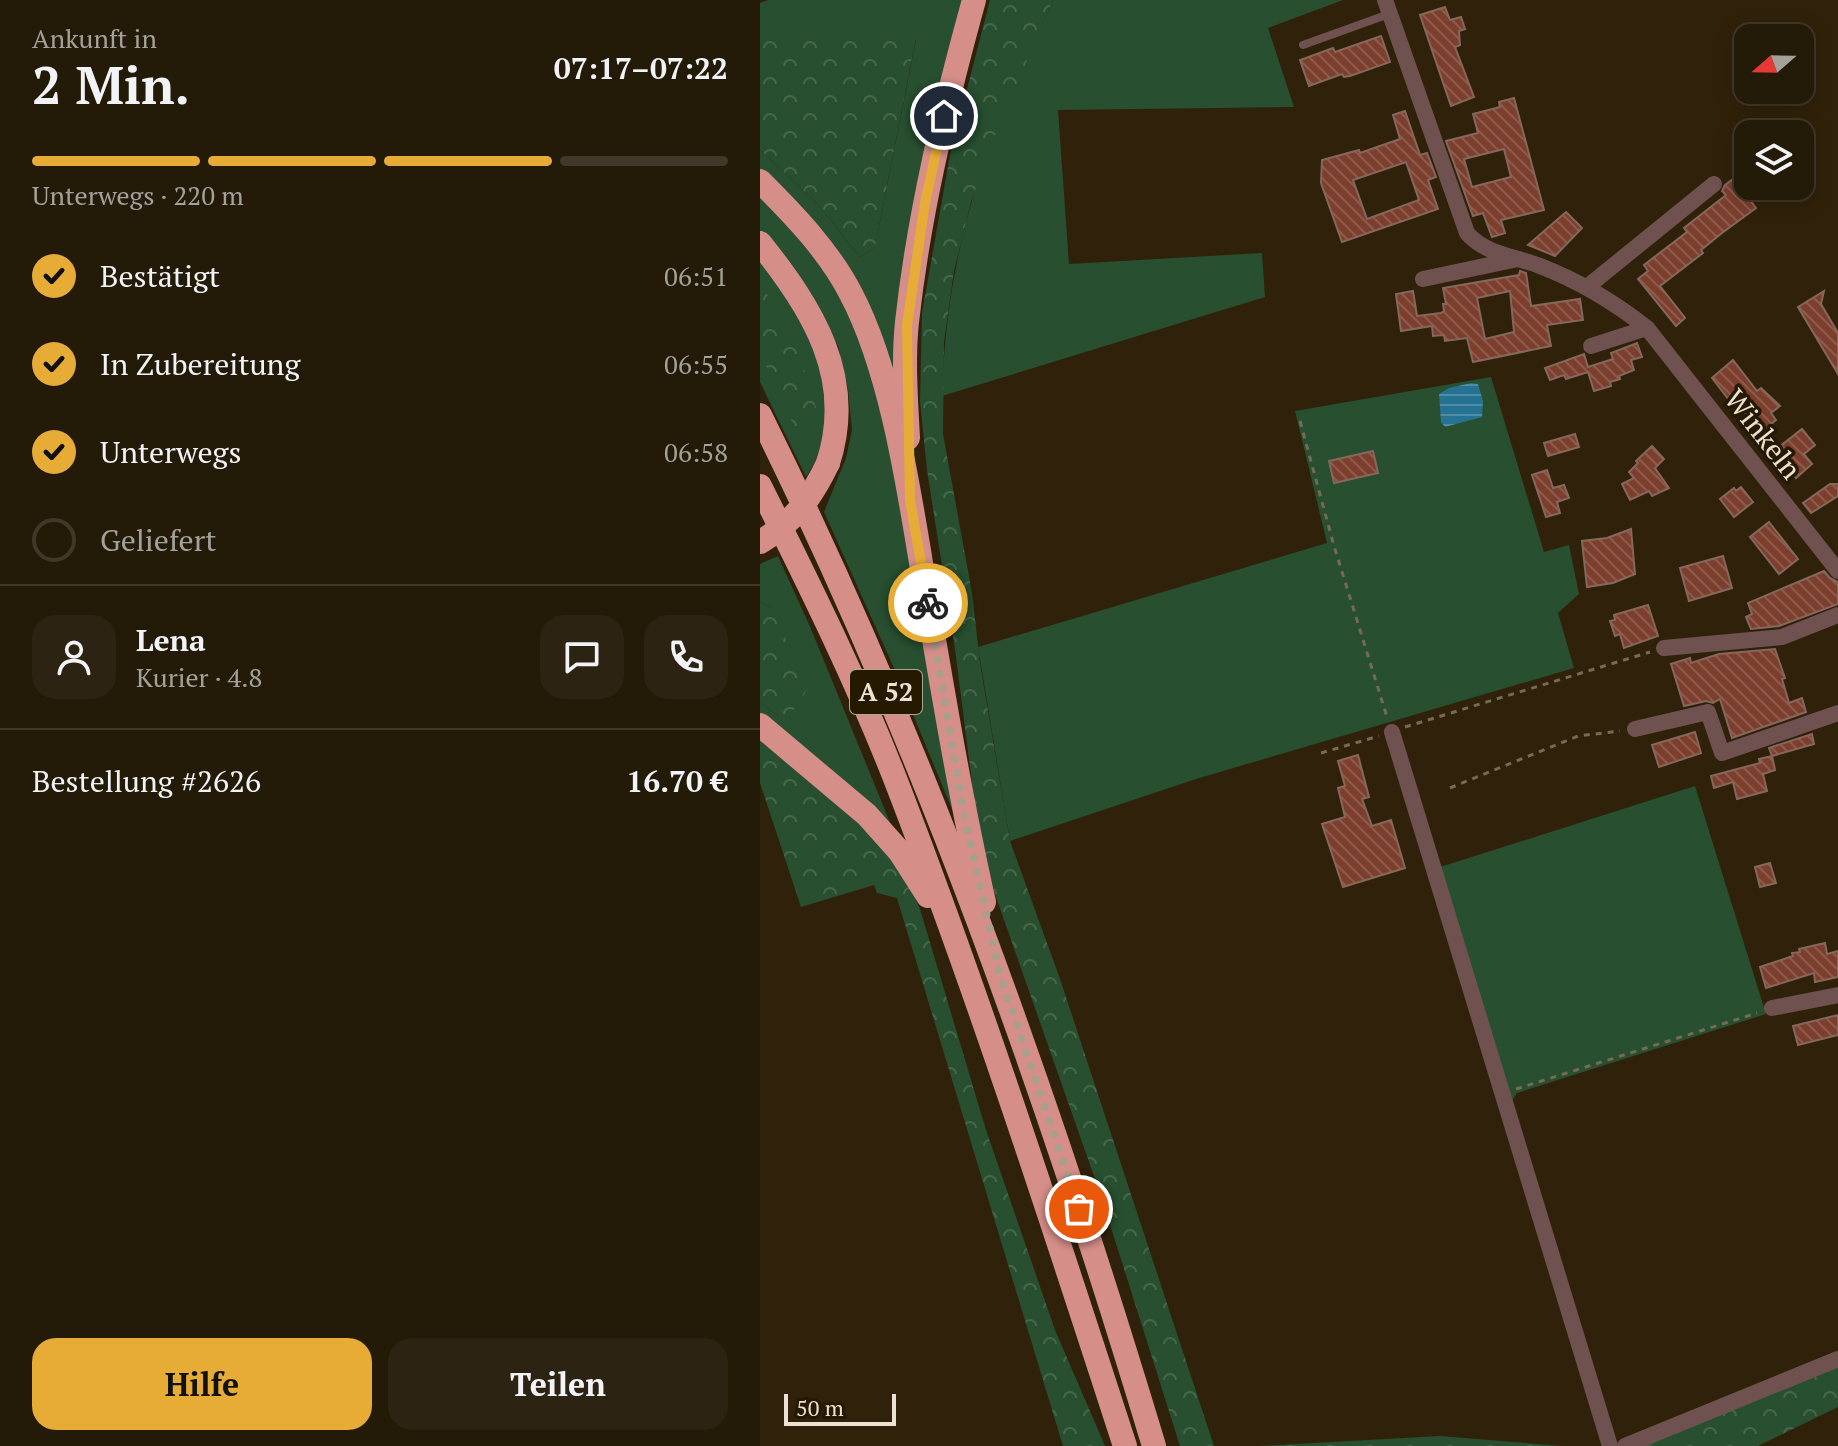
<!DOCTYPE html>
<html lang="de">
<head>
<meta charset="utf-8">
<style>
  :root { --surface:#241a08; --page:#2c2312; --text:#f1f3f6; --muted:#a3a19c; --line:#413829; --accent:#e6ac36 }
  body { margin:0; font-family:"PT Serif",serif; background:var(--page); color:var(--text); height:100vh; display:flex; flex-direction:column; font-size:30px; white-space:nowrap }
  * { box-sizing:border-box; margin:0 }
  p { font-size:26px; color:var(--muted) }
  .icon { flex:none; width:44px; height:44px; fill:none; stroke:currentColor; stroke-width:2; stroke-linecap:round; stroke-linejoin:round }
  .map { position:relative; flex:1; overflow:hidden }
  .side { display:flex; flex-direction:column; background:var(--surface); width:760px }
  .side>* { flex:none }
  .needle { width:52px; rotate:250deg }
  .tools { position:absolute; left:974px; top:24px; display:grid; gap:16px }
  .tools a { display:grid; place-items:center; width:80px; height:80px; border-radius:16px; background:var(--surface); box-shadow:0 4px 20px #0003,0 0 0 2px var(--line); font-size:40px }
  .scale { position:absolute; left:24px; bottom:20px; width:112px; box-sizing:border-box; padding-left:8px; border:4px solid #ebe2d4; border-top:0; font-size:22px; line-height:28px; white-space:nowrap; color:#ebe2d4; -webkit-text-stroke:6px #261902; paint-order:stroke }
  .pin { position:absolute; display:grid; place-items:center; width:68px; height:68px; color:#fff; margin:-34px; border:4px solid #fff; border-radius:50%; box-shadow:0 2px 8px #0007 }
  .courier { position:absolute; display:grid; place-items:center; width:80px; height:80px; margin:-40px; border:6px solid #e6ac36; border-radius:50%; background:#fff; color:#222; box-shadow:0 2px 10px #0007 }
  .overview em { font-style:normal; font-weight:800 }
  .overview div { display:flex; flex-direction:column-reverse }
  .overview { display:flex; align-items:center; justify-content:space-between; height:136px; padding:0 32px }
  h1 { font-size:52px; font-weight:800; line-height:60px }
  .bar { display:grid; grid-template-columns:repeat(4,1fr); gap:12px 8px; align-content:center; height:96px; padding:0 32px }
  .bar i { height:10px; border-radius:6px; background:var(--line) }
  .bar .active { background:var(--accent) }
  .bar p { grid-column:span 4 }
  .line { display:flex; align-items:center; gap:20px; padding:0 32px; border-top:2px solid var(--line) }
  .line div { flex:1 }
  .round { display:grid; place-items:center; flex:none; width:84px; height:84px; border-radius:24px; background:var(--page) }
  ol { padding:0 32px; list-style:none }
  li { display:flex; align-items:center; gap:24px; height:88px }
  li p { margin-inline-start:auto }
  li .icon { padding:8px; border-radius:50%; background:var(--accent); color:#111; stroke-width:4 }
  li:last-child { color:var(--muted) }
  li i { width:44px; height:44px; border:4px solid var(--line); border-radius:50% }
  .cta { display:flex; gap:16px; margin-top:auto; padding:16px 32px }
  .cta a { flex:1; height:92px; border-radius:24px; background:var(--accent); color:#111; font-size:32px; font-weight:800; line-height:92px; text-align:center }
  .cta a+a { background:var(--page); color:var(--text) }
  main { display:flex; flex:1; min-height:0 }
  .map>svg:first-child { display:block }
  .green { fill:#274f30 }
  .forest { fill:url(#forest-crowns) }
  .water { fill:url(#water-rules) }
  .building { fill:url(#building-back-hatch); stroke:#86675e; stroke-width:2; fill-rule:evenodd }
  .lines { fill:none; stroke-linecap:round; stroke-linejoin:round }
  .path { stroke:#766a56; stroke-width:3; stroke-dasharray:6 6; stroke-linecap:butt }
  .service { stroke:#6f5250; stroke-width:8 }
  .minor { stroke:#6f5250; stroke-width:16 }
  .motorway { stroke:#d68e89; stroke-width:24 }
  .motorway-bridge { stroke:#d68e89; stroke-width:24 }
  .done { stroke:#aa9f8d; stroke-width:8; stroke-dasharray:0 14.4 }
  .route { stroke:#e6ac36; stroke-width:10 }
  .labels { text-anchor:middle; stroke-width:7; stroke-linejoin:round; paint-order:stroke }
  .shield { fill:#261902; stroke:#b0a695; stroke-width:2 }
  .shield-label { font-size:26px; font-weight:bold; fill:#ebe2d4 }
  .street-label { font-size:28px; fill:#ebe2d4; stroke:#261902 }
</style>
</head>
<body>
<main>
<section class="side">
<div class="overview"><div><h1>2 Min.</h1><p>Ankunft in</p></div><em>07:17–07:22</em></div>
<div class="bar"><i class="active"></i><i class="active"></i><i class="active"></i><i></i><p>Unterwegs · 220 m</p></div>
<ol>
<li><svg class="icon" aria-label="check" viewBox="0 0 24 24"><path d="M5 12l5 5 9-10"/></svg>Bestätigt<p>06:51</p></li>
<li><svg class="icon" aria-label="check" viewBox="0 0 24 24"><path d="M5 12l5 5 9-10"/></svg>In Zubereitung<p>06:55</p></li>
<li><svg class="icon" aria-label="check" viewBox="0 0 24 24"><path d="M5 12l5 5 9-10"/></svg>Unterwegs<p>06:58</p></li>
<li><i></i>Geliefert</li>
</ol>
<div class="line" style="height:144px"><a class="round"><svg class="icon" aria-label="person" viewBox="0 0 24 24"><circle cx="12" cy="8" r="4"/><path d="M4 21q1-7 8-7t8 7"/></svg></a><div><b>Lena</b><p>Kurier · 4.8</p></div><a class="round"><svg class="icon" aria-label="chat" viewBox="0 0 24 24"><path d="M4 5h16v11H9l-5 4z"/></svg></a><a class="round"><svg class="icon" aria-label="phone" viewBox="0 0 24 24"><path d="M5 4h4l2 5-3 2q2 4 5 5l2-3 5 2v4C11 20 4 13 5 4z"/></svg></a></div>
<div class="line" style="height:104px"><div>Bestellung #2626</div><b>16.70 €</b></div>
<div class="cta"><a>Hilfe</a><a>Teilen</a></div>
</section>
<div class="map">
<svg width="1078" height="1446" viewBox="0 0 1078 1446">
  <defs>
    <pattern id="forest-crowns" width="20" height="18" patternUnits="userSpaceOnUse" patternTransform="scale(2)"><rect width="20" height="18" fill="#274f30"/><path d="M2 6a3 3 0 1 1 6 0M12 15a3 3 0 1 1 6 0" fill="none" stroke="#46684d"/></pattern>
    <pattern id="water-rules" width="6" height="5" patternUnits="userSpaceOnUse" patternTransform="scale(2)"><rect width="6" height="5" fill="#257293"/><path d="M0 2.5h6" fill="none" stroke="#4f8ca6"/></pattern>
    <pattern id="building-back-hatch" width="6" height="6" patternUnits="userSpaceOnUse" patternTransform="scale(2)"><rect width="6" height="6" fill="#7c3f2e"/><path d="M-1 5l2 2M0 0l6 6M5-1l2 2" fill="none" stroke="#8f5a4b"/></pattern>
  </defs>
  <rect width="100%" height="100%" fill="#30220a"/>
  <g class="green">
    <path d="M 8,0 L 208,0 L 140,411 L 124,351 L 0,170 L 0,150 L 56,202 L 100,257 L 115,247 L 156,39 L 0,33 L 0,3 Z"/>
    <path d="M 293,0 L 583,0 L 508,28 L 534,107 L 298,110 L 309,264 L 502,253 L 505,297 L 182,396 C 184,330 193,267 211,204 C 230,133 264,67 293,0 Z"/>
    <path d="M 0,192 L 79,285 L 122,397 L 198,824 L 134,668 L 64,512 L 86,458 L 92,430 L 88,389 L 78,346 L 60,311 L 0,233 Z"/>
    <path d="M 0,256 L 59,353 L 67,425 L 57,458 L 46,477 L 0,382 Z"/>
    <path d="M 731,377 L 784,552 L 809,545 L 819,594 L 798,613 L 814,668 L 436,779 L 250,841 L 218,647 L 567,543 L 535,411 Z"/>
    <path d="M 18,556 L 51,629 L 136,837 L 0,720 L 0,703 L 20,717 L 10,607 L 0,601 L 0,564 Z"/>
    <path d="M 935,786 L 1006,1014 L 757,1093 L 750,1104 L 674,869 Z"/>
  </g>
  <g class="forest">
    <path d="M 230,0 L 293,0 L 232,142 L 211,202 L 194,271 L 184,342 L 183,434 L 212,593 L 220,663 L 250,841 L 300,979 L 454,1446 L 420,1446 L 341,1196 L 236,897 L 218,830 L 195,649 L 167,470 L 160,401 L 162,313 L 190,155 Z"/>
    <path d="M 15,31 L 156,38 L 115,247 L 100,257 L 56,202 L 0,150 L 0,33 Z"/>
    <path d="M 0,283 L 32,332 L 56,408 L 49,433 L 40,439 L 0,353 Z"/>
    <path d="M 0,601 L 10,607 L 49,685 L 37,708 L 20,717 L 0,703 Z"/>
    <path d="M 0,741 C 51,782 107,820 144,876 C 150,886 155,898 160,909 L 226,1130 L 295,1330 L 345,1446 L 303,1446 L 137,898 L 117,893 L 114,885 L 41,907 L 0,783 Z"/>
    <path d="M 1078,1357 L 1078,1407 L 998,1446 L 872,1446 Z"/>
    <path d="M 680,1436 L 802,1446 L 500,1446 Z"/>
  </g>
  <path class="water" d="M 711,383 L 718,384 L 723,401 L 722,417 L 685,427 L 681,422 L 679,394 L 689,388 Z"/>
  <g class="building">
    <path d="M 685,7 L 690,20 L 701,17 L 705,29 L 699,31 L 700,45 L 695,47 L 714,97 L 691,106 L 660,15 Z"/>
    <path d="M 621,36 L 630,62 L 590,76 L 584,77 L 582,74 L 549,86 L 540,60 L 573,48 L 575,52 Z"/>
    <path d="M 754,98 L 784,210 L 741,220 L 745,233 L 732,237 L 723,213 L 713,216 L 686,141 L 718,133 L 713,114 L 740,107 L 739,102 ZM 744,149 L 751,177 L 712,187 L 704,159 Z"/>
    <path d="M 645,111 L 660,155 L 667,153 L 676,177 L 668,180 L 678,209 L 582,242 L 561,183 L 562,160 L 599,150 L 600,153 L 640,139 L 633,115 ZM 646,162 L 659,200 L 607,219 L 593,180 Z"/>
    <path d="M 977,176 L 987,188 L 983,191 L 996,208 L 962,233 L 941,250 L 943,253 L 900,286 L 925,318 L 916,326 L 878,279 L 888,271 L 884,265 L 927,232 L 924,228 L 966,195 L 962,191 L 965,185 Z"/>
    <path d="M 806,212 L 822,228 L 795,256 L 768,245 Z"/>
    <path d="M 760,271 L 766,273 L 771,306 L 820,299 L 823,320 L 787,325 L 791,346 L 713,362 L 707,338 L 685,341 L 684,335 L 673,336 L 672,326 L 641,331 L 636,294 L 653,291 L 657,316 L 681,313 L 684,311 L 683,304 L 686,304 L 683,288 L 759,275 ZM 750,291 L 754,332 L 725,339 L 717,298 Z"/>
    <path d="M 1064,291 L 1061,304 L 1078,333 L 1078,374 L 1038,307 Z"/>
    <path d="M 877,343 L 882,357 L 871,360 L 874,370 L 859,376 L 860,379 L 850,382 L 851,386 L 834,391 L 828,372 L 806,379 L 804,375 L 790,380 L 785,368 L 824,354 L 828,367 L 853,359 L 851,353 Z"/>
    <path d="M 973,360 L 997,391 L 1001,388 L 1020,406 L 1011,413 L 1016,420 L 1001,432 L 979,406 L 976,409 L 952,378 Z"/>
    <path d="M 1042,429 L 1055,445 L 1044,454 L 1052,464 L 1036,478 L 1014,451 Z"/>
    <path d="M 815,434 L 819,447 L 788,456 L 784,443 Z"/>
    <path d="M 892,446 L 904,459 L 895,468 L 909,488 L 892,496 L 889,491 L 870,500 L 862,484 L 874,478 L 869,472 L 878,463 L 876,461 Z"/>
    <path d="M 613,451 L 618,473 L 574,483 L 569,461 Z"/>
    <path d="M 787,470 L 793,488 L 804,485 L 809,498 L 797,502 L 800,513 L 786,517 L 772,475 Z"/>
    <path d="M 1070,484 L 1078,484 L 1078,496 L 1051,513 L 1043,503 Z"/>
    <path d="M 981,487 L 993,502 L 974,517 L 960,499 L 974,488 L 976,491 Z"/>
    <path d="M 1009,522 L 1038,559 L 1019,574 L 990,537 Z"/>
    <path d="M 871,529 L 875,574 L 853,583 L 827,587 L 822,541 L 847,538 Z"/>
    <path d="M 963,556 L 972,588 L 929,601 L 920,568 Z"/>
    <path d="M 1064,571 L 1070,578 L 1078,582 L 1078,604 L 1019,626 L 991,629 L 986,617 L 992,614 L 988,603 Z"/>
    <path d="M 888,605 L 898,636 L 864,648 L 860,634 L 855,636 L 850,621 L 855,620 L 854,615 Z"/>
    <path d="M 1015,649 L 1025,678 L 1022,679 L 1029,703 L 1042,698 L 1046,712 L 972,738 L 960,699 L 953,703 L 946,701 L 924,706 L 911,664 L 930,658 L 931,663 L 959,654 Z"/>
    <path d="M 935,732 L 941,753 L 899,767 L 892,745 Z"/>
    <path d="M 1052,734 L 1054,744 L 1012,756 L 1009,748 Z"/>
    <path d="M 598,755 L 609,797 L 602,799 L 612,826 L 631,820 L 645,868 L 583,887 L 562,824 L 585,817 L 578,788 L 585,786 L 578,761 Z"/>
    <path d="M 1012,756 L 1015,770 L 1003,774 L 1007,791 L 977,799 L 973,782 L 954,788 L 951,776 L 1000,763 L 999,759 Z"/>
    <path d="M 1010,863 L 1016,883 L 1000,887 L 995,867 Z"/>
    <path d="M 1065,943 L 1067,954 L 1078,951 L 1078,977 L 1055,982 L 1054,973 L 1006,988 L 1000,967 L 1033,956 L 1032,953 L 1040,952 L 1039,949 Z"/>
    <path d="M 1078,1015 L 1078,1035 L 1038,1045 L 1033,1026 Z"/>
  </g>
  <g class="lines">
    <g class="path">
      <path d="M 540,421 L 574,546 L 627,717"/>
      <path d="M 645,727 L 890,652"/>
      <path d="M 561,753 L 619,736"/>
      <path d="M 690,788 L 818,736 L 860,731"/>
      <path d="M 756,1089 L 997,1013"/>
    </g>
    <path class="service" d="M 543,45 L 629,14"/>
    <g class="minor">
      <path d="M 625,0 L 707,233 C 725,254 754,256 780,266 C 819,281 854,302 887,328 L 1078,571"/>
      <path d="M 663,279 L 758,259"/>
      <path d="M 827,287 L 954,184"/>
      <path d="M 831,346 L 887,328"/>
      <path d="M 904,648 L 1022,637 L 1078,615"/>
      <path d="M 875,729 L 948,712 L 962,753 L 1078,713"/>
      <path d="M 632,732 L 850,1446"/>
      <path d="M 1012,1008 L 1078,995"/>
      <path d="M 865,1446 L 1078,1359"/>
    </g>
    <g class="motorway">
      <path d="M 0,181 C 34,215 69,251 91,294 C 131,370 148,484 162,569 C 181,680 199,792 224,902"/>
      <path d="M 0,243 C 52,308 96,377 68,463"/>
      <path d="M 0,415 C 164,745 288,1094 394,1446"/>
      <path d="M 148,438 C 146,400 143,359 147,322 C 159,213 185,105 214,0"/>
      <path d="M 0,486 C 50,586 101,689 141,794 C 223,1008 294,1228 365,1446"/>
      <path d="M 0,725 L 107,815 L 140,852 L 168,896"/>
    </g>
    <path class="motorway-bridge" d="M 0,542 C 33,523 52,497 68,463"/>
  </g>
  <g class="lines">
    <path class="done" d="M 168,603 L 203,809 L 240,975 L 319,1209"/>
    <path class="route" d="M 168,603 L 150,500 L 147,325 L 165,203 L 184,116"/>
  </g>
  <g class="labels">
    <rect class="shield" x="90" y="670" width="72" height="44" rx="6"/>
    <g class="shield-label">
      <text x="126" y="701">A 52</text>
    </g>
    <g class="street-label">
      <text transform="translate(1003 434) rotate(52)" y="10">Winkeln</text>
    </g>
  </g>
</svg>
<div class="tools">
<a><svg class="needle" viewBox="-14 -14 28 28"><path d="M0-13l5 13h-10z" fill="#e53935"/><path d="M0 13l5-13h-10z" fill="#a3a19c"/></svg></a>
<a><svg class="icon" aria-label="layers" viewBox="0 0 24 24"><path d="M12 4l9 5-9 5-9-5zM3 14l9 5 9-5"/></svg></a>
</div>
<div class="scale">50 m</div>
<div class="pin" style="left:319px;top:1209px;background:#ea580c"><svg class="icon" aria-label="bag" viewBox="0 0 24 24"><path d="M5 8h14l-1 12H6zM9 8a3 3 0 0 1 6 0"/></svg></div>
<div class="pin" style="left:184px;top:116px;background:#1f2937"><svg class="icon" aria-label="home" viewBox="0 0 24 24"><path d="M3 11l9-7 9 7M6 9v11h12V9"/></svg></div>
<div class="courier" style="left:168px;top:603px"><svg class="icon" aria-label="bike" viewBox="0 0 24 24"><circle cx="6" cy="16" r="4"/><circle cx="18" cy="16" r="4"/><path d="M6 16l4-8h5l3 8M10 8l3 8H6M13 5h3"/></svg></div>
</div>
</main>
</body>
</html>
